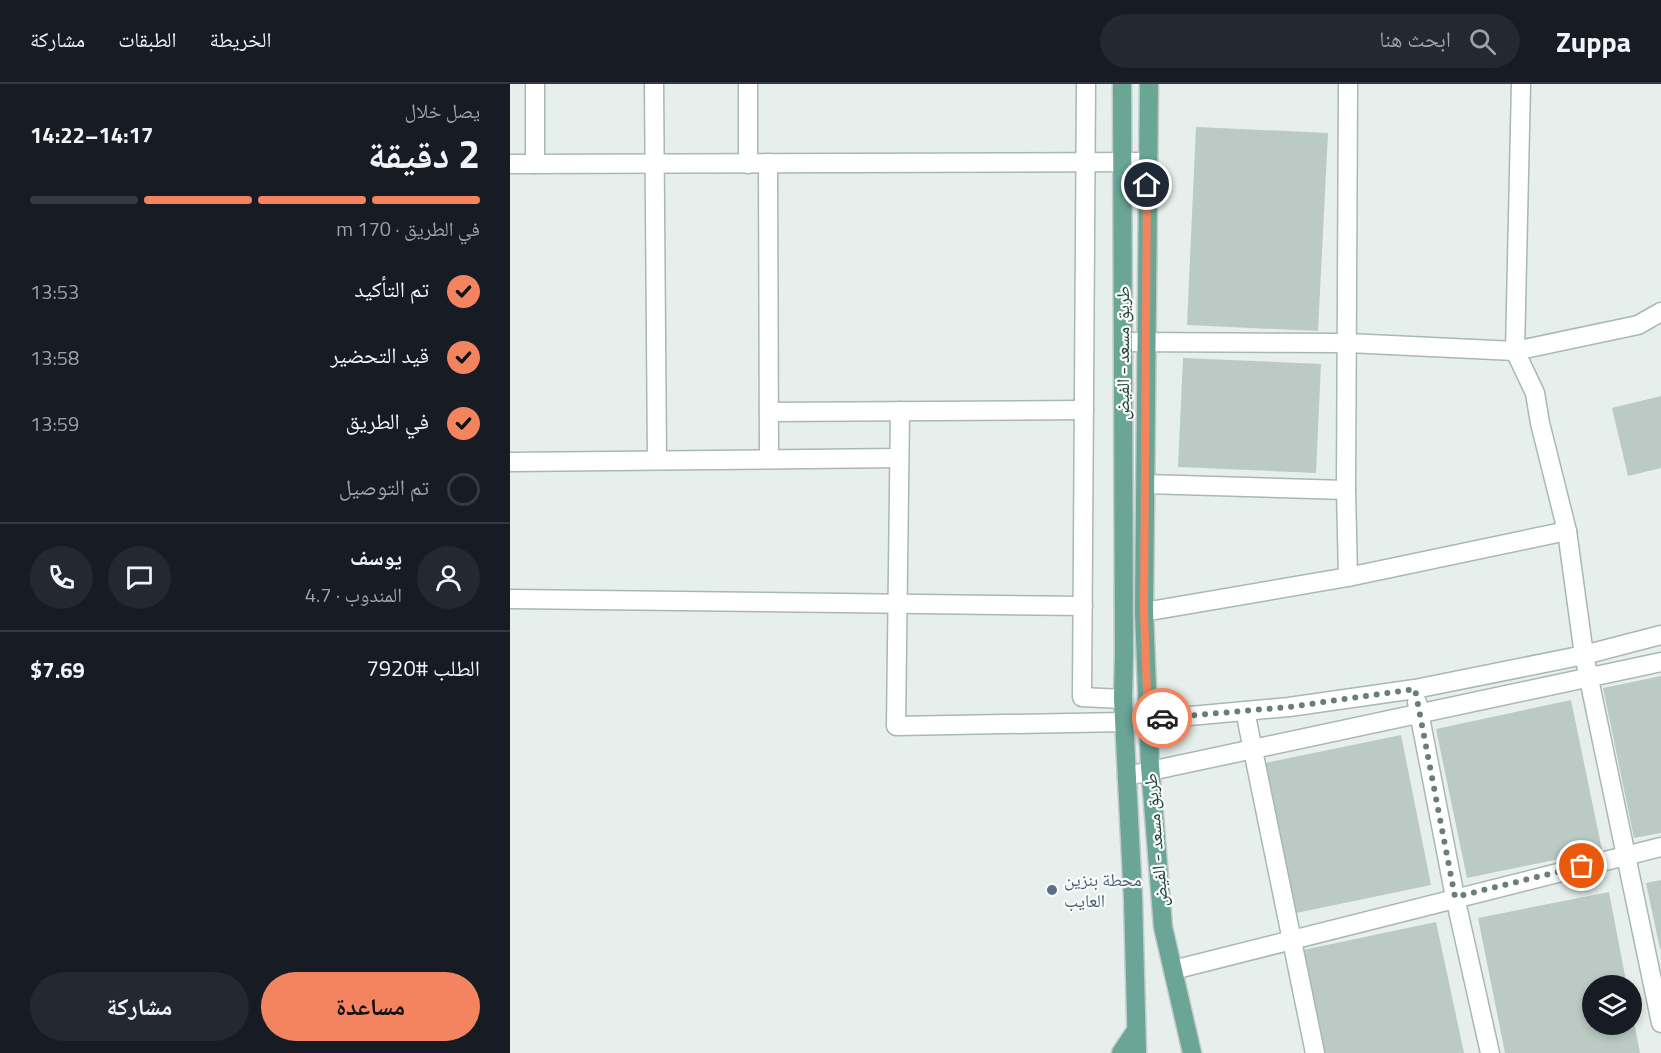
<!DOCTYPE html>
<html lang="ar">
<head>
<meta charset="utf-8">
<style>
  :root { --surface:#171b24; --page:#242831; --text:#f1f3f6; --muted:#9ea1a6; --line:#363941; --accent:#f4845f }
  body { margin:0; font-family:"Titillium Web","Noto Naskh Arabic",sans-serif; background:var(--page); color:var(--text); direction:rtl; height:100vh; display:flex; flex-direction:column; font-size:22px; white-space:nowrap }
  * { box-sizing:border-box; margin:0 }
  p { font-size:20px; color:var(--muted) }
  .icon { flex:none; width:33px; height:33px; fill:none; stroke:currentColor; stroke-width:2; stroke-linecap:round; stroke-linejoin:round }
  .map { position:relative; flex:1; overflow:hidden; direction:ltr }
  .panel { display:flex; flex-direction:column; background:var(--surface); width:510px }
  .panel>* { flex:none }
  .buttons { position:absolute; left:1072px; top:891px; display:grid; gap:12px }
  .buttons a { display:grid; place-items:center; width:60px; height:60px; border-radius:50%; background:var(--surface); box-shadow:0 3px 9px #0003; font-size:30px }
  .pin { position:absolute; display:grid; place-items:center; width:51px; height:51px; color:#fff; margin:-26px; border:3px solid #fff; border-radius:50%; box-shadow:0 2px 6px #0007 }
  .courier { position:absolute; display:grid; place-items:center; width:60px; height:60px; margin:-30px; border:4px solid #f4845f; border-radius:50%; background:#fff; color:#222; box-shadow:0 2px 8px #0007 }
  .headline em { font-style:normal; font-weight:700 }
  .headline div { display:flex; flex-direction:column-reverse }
  .headline { display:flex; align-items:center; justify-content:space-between; height:102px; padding:0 30px }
  h1 { font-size:39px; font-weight:700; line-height:45px }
  .bar { display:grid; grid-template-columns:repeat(4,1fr); gap:9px 6px; align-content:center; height:72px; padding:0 30px }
  .bar i { height:8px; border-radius:4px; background:var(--line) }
  .bar .active { background:var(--accent) }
  .bar p { grid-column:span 4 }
  .line { display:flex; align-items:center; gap:15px; padding:0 30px; border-top:2px solid var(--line) }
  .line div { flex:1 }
  .round { display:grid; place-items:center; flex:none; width:63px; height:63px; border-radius:32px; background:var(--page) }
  ol { padding:0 30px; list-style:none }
  li { display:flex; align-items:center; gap:18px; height:66px }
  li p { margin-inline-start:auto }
  li .icon { padding:6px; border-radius:50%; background:var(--accent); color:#111; stroke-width:4 }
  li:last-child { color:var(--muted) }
  li i { width:33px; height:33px; border:3px solid var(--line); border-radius:50% }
  .action { display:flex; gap:12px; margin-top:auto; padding:12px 30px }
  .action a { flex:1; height:69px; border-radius:36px; background:var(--accent); color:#111; font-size:24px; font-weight:700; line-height:69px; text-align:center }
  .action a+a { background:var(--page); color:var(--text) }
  header { display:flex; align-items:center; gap:36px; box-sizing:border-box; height:84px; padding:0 30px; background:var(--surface); border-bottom:2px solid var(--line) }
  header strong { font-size:28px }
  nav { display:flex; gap:33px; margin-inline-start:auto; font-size:21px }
  .search { width:420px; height:54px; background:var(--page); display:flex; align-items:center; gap:15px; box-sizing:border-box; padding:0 21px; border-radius:33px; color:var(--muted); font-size:22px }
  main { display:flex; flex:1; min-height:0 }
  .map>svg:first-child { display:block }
  .building { fill:#bbcac4 }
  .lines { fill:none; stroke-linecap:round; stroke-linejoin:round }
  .minor-casing { stroke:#a8b8b2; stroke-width:21 }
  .major-casing { stroke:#c2cac8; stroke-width:21 }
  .minor { stroke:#fff; stroke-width:18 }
  .major { stroke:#6aa596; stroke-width:18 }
  .done { stroke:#687f78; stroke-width:6; stroke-dasharray:0 10.8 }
  .route { stroke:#f4845f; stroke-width:8 }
  .service-dot { fill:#5c6f8a; stroke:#f7fbf9; stroke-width:2 }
  .labels { text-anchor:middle; stroke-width:4.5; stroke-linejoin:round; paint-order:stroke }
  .street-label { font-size:18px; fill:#24423a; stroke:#f7fbf9 }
  .service-label { font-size:18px; fill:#4e5e75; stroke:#f7fbf9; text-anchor:start }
</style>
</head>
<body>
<header>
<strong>Zuppa</strong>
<div class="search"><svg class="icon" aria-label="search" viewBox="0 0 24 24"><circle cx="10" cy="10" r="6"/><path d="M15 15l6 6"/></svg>ابحث هنا</div>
<nav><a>الخريطة</a><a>الطبقات</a><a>مشاركة</a></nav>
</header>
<main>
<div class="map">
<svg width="1151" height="969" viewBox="0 0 1151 969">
  <rect width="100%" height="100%" fill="#e6efeb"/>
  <g class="building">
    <path d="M 686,43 L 818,49 L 808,247 L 677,241 Z"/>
    <path d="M 673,274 L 811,280 L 806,389 L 668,383 Z"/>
    <path d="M 1151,312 L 1151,384 L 1118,392 L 1102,324 Z"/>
    <path d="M 1151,592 L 1151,749 L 1124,754 L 1093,604 Z"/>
    <path d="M 1061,616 L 1092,766 L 957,794 L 926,645 Z"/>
    <path d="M 891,651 L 921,801 L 786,829 L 755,679 Z"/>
    <path d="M 1151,796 L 1151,865 L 1150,865 L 1136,799 Z"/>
    <path d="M 1099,808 L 1117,902 L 1083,902 L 1083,940 L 1122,940 L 1123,933 L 1130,969 L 995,969 L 968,834 Z"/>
    <path d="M 926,838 L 954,969 L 815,969 L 793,866 Z"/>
  </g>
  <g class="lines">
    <g class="minor-casing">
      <g id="minor">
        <path d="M 25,0 L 25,80"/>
        <path d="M 144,0 L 147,376"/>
        <path d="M 576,0 L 572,613 L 613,615"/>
        <path d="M 1011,0 L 1005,267 L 1025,309 L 1030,339 L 1057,447 L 1074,571 L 1151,939"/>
        <path d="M 258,79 L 259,375"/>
        <path d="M 0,80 L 637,78"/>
        <path d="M 238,80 L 238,0"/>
        <path d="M 613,258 L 838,259 L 1005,267 L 1128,241 L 1151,228"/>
        <path d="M 390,327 L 386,642 L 614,638 L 779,623 L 905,605 L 1074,571 L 1151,551"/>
        <path d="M 259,328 L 574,326"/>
        <path d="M 0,378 L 389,374"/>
        <path d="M 636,400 L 836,406"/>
        <path d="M 838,493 L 1057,447"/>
        <path d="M 0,515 L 573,522"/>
        <path d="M 634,528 L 838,493 L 836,406 L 838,0"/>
        <path d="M 907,618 L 945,813 L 980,969"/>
        <path d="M 735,627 L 805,969"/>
        <path d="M 617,692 L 1151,578"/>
        <path d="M 663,886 L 1151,763"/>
      </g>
    </g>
    <g class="major-casing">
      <g id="major">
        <path d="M 612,0 L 614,569 L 613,615 L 623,814 L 627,969"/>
        <path d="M 639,0 L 634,528 L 640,682 L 653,843 L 682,969"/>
        <path d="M 611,969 L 625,948"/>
      </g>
    </g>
    <use href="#minor" class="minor"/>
    <use href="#major" class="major"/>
  </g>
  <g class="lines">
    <path class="done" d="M 652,634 L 779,623 L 905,605 L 945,813 L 1072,782"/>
    <path class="route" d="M 637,101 L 634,528 L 638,635 L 652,634"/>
  </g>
  <circle class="service-dot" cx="542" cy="806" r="6"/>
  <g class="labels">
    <g class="street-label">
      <text transform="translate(613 269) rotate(-90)" y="6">طريق مسعد - الفيض</text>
      <text transform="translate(646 756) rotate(-95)" y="6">طريق مسعد - الفيض</text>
    </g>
    <g class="service-label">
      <text x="554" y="802">محطة بنزين<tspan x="554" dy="21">العايب</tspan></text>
    </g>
  </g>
</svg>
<div class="buttons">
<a><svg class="icon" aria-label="layers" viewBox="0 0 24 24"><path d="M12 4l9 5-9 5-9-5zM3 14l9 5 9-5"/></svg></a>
</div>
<div class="pin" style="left:1072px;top:782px;background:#ea580c"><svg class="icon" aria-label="bag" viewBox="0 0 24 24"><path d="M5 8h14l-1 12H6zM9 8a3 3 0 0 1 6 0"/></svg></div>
<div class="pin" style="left:637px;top:101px;background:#1f2937"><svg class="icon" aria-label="home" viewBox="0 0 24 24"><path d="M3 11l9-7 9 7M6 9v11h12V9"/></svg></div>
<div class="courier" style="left:652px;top:634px"><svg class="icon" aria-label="car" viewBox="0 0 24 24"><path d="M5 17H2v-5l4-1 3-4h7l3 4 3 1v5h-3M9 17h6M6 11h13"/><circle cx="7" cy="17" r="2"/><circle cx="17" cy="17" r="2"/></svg></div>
</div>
<section class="panel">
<div class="headline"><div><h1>2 دقيقة</h1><p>يصل خلال</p></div><em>14:17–14:22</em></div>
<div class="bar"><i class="active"></i><i class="active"></i><i class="active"></i><i></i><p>في الطريق · 170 m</p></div>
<ol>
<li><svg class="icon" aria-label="check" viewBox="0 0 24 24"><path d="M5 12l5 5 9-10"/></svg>تم التأكيد<p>13:53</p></li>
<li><svg class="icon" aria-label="check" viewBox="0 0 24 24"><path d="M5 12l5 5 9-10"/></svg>قيد التحضير<p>13:58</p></li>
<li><svg class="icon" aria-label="check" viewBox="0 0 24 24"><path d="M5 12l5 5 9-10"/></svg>في الطريق<p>13:59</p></li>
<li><i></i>تم التوصيل</li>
</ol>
<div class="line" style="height:108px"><a class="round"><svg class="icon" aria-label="person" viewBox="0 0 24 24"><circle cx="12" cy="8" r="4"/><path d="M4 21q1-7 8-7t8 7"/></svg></a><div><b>يوسف</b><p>المندوب · 4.7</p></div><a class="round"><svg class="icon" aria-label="chat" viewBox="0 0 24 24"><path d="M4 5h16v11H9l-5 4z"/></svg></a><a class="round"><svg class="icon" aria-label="phone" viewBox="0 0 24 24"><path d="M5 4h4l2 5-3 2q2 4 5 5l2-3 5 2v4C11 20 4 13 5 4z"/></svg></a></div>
<div class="line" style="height:78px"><div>الطلب #7920</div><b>$7.69</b></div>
<div class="action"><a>مساعدة</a><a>مشاركة</a></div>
</section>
</main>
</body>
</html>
